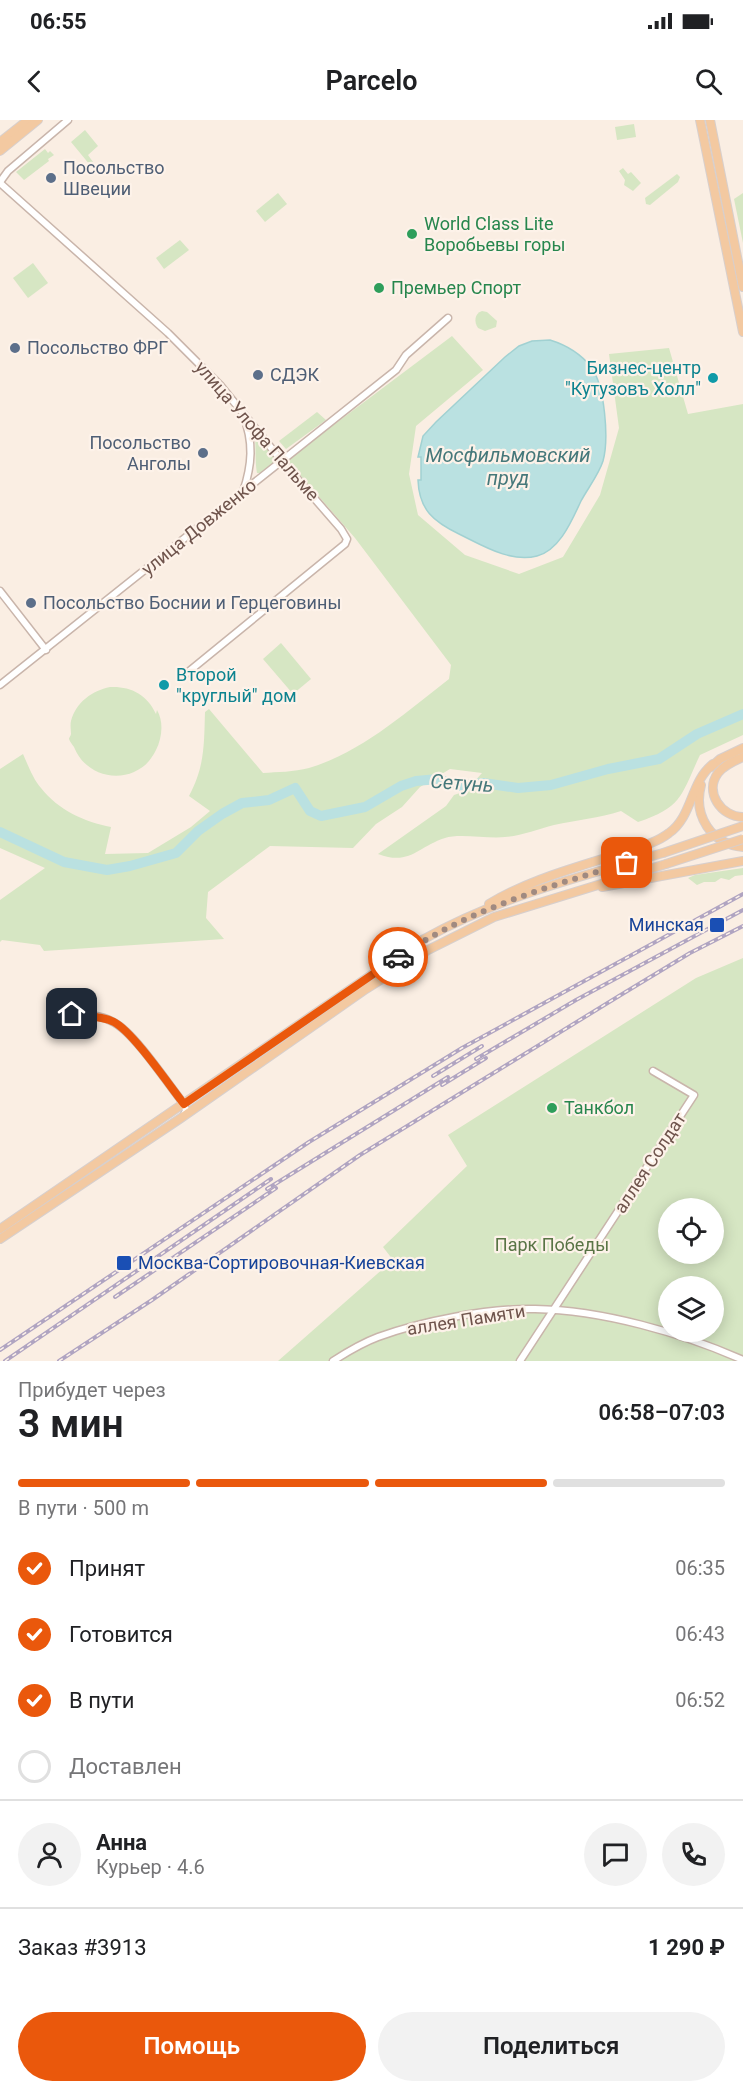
<!DOCTYPE html>
<html lang="ru">
<head>
<meta charset="utf-8">
<style>
  :root { --surface:#fff; --page:#f2f2f2; --text:#202124; --muted:#757577; --line:#e0e0e0; --accent:#ea580c }
  body { margin:0; font-family:Roboto,sans-serif; background:var(--page); color:var(--text); height:100vh; display:flex; flex-direction:column; font-size:22px; white-space:nowrap }
  * { box-sizing:border-box; margin:0 }
  p { font-size:20px; color:var(--muted) }
  .icon { flex:none; width:33px; height:33px; fill:none; stroke:currentColor; stroke-width:2; stroke-linecap:round; stroke-linejoin:round }
  .map { position:relative; height:1241px; overflow:hidden }
  .side { display:flex; flex-direction:column; background:var(--surface); flex:1 }
  .side>* { flex:none }
  .tools { position:absolute; left:658px; top:1078px; display:grid; gap:12px }
  .tools a { display:grid; place-items:center; width:66px; height:66px; border-radius:50%; background:var(--surface); box-shadow:0 3px 15px #0003; font-size:30px }
  .pin { position:absolute; display:grid; place-items:center; width:51px; height:51px; color:#fff; margin:-26px; border-radius:12px; box-shadow:0 3px 9px #0006 }
  .courier { position:absolute; display:grid; place-items:center; width:60px; height:60px; margin:-30px; border:4px solid #ea580c; border-radius:50%; background:#fff; color:#222; box-shadow:0 2px 8px #0007 }
  .headline em { font-style:normal; font-weight:600 }
  .headline div { display:flex; flex-direction:column-reverse }
  .headline { display:flex; align-items:center; justify-content:space-between; height:102px; padding:0 18px }
  h1 { font-size:39px; font-weight:600; line-height:45px }
  .bar { display:grid; grid-template-columns:repeat(4,1fr); gap:9px 6px; align-content:center; height:72px; padding:0 18px }
  .bar i { height:8px; border-radius:4px; background:var(--line) }
  .bar .active { background:var(--accent) }
  .bar p { grid-column:span 4 }
  .line { display:flex; align-items:center; gap:15px; padding:0 18px; border-top:2px solid var(--line) }
  .line div { flex:1 }
  .round { display:grid; place-items:center; flex:none; width:63px; height:63px; border-radius:32px; background:var(--page) }
  ol { padding:0 18px; list-style:none }
  li { display:flex; align-items:center; gap:18px; height:66px }
  li p { margin-inline-start:auto }
  li .icon { padding:6px; border-radius:50%; background:var(--accent); color:#fff; stroke-width:4 }
  li:last-child { color:var(--muted) }
  li i { width:33px; height:33px; border:3px solid var(--line); border-radius:50% }
  .cta { display:flex; gap:12px; margin-top:auto; padding:12px 18px }
  .cta a { flex:1; height:69px; border-radius:36px; background:var(--accent); color:#fff; font-size:24px; font-weight:600; line-height:69px; text-align:center }
  .cta a+a { background:var(--page); color:var(--text) }
  .status { display:flex; justify-content:space-between; align-items:center; height:42px; padding:0 30px; background:var(--surface); direction:ltr }
  .status svg { height:16px; fill:currentColor }
  header { display:flex; justify-content:space-between; align-items:center; height:78px; padding:0 18px; background:var(--surface); font-size:27px; font-weight:600 }
  .map>svg:first-child { display:block }
  .green { fill:#d6e6c3; fill-rule:evenodd }
  .water { fill:#bae1e1; stroke:#a1d1d2; stroke-width:1.5 }
  .lines { fill:none; stroke-linecap:round; stroke-linejoin:round }
  .river { stroke:#bae1e1; stroke-width:10 }
  .minor-casing { stroke:#c9b5ab; stroke-width:9 }
  .major-casing { stroke:#d7cfcd; stroke-width:10 }
  .minor { stroke:#fff; stroke-width:6 }
  .major { stroke:#f3c9a1; stroke-width:8 }
  .rail-casing { stroke:#b0a4c1; stroke-width:4 }
  .rail { stroke:#fdf2e9; stroke-width:1.5; stroke-dasharray:4.5; stroke-linecap:butt }
  .major-bridge-casing { stroke:#d7cfcd; stroke-width:10; stroke-linecap:butt }
  .major-bridge { stroke:#f3c9a1; stroke-width:8 }
  .done { stroke:#a08a81; stroke-width:6; stroke-dasharray:0 10.8 }
  .route { stroke:#ea580c; stroke-width:8 }
  .service-dot { fill:#5c6f8a; stroke:#fdf2e9; stroke-width:2 }
  .leisure-dot { fill:#2e9e5b; stroke:#fdf2e9; stroke-width:2 }
  .culture-dot { fill:#0f9aa8; stroke:#fdf2e9; stroke-width:2 }
  .transit-dot { fill:#1a4fb4; stroke:#fdf2e9; stroke-width:2 }
  .labels { text-anchor:middle; stroke-width:4.5; stroke-linejoin:round; paint-order:stroke }
  .service-label { font-size:18px; fill:#4e5e75; stroke:#fdf2e9; text-anchor:start }
  .leisure-label { font-size:18px; fill:#27864d; stroke:#fdf2e9; text-anchor:start }
  .culture-label { font-size:18px; fill:#0d838f; stroke:#fdf2e9; text-anchor:end }
  .street-label { font-size:18px; fill:#6f544c; stroke:#fdf2e9 }
  .transit-label { font-size:18px; fill:#164399; stroke:#fdf2e9; text-anchor:end }
  .park-label { font-size:18px; fill:#597445; stroke:#fdf2e9 }
  .water-label { font-size:20px; font-style:italic; fill:#45787a; stroke:#fdf2e9 }
</style>
</head>
<body>
<div class="status"><b>06:55</b><svg viewBox="0 0 49 12"><path d="M0 12V9h3v3zM5 12V6h3v6zM10 12V3h3v9zM15 12V0h3v12zM26 1h20v11H26zM47 4h2v5h-2z"/></svg></div>
<header><svg class="icon" aria-label="back" viewBox="0 0 24 24"><path d="M15 5l-7 7 7 7"/></svg>Parcelo<svg class="icon" aria-label="search" viewBox="0 0 24 24"><circle cx="10" cy="10" r="6"/><path d="M15 15l6 6"/></svg></header>
<div class="map">
<svg width="743" height="1241" viewBox="0 0 743 1241">
  <rect width="100%" height="100%" fill="#faeee3"/>
  <g class="green">
    <path d="M 634,4 L 636,17 L 617,20 L 615,7 Z"/>
    <path d="M 85,10 L 98,26 L 88,35 L 93,42 L 90,45 L 71,22 Z"/>
    <path d="M 45,29 L 48,33 L 50,31 L 54,35 L 48,39 L 49,41 L 24,60 L 16,52 Z"/>
    <path d="M 623,48 L 628,54 L 631,52 L 641,63 L 633,71 L 624,65 L 625,60 L 619,51 Z"/>
    <path d="M 677,54 L 680,57 L 678,62 L 650,85 L 646,84 L 645,78 Z"/>
    <path d="M 278,73 L 287,84 L 265,102 L 256,91 Z"/>
    <path d="M 743,73 L 743,123 L 734,79 Z"/>
    <path d="M 180,120 L 189,130 L 164,149 L 156,138 Z"/>
    <path d="M 33,143 L 48,163 L 28,178 L 13,158 Z"/>
    <path d="M 482,191 L 487,192 L 497,201 L 496,207 L 485,211 L 478,208 C 474,202 474,194 482,191 Z"/>
    <path d="M 452,216 L 483,250 L 416,306 L 409,354 L 418,395 L 465,435 L 519,454 L 563,437 L 600,375 L 619,308 L 609,234 L 669,228 L 688,294 L 743,284 L 743,615 L 700,635 C 681,675 683,687 638,702 L 621,691 C 599,698 577,700 554,705 C 538,709 521,716 505,717 C 488,719 459,713 445,718 C 417,727 410,746 378,734 L 446,686 L 454,675 L 466,671 L 482,653 L 450,649 L 420,667 L 402,687 L 376,704 L 353,728 L 270,726 L 208,772 L 206,798 L 224,819 L 44,831 L 40,825 L 2,820 L 0,822 L 0,780 L 45,748 L 0,728 L 0,649 L 23,634 C 28,645 33,659 41,668 C 58,690 85,702 111,707 L 105,734 L 148,733 L 191,707 L 210,691 L 189,676 C 205,646 204,624 205,592 L 209,589 L 263,653 C 277,652 294,652 309,648 C 362,632 405,593 449,559 L 451,545 L 355,418 L 287,340 Z"/>
    <path d="M 317,292 L 326,300 L 286,329 L 279,321 Z"/>
    <path d="M 255,317 L 257,317 L 274,337 L 273,343 L 261,353 L 257,353 C 255,342 256,329 255,317 Z"/>
    <path d="M 281,523 L 311,559 L 293,574 L 263,539 Z"/>
    <path d="M 110,567 C 130,566 147,574 156,594 L 157,590 C 164,602 162,618 156,630 C 151,640 145,647 134,652 C 111,662 83,651 74,627 C 72,624 70,622 69,619 C 69,617 71,616 71,614 C 71,610 70,605 71,601 C 76,582 92,571 110,567 Z"/>
    <path d="M 743,748 L 743,755 L 735,756 L 729,760 L 721,758 L 715,762 L 704,762 L 697,765 L 688,758 L 695,755 Z"/>
    <path d="M 743,838 L 743,1241 L 278,1241 L 393,1140 L 383,1127 L 467,1046 L 448,1015 L 696,858 ZM 669,1089 L 714,1089 L 714,1134 L 669,1134 ZM 669,1167 L 714,1167 L 714,1212 L 669,1212 Z"/>
  </g>
  <path class="water" d="M 550,220 C 566,225 581,234 591,247 C 605,265 609,319 603,341 C 599,354 588,368 581,381 C 572,400 560,430 537,436 C 510,443 482,425 459,414 C 434,402 419,390 418,360 L 421,360 L 421,337 L 418,337 L 423,316 L 436,302 L 505,237 L 519,226 L 532,221 Z"/>
  <g class="lines">
    <path class="river" d="M 0,712 L 64,742 L 107,750 L 130,746 L 176,733 L 198,711 L 222,694 L 242,683 L 269,680 L 295,668 L 310,691 L 321,696 L 365,687 L 401,666 L 416,661 L 438,659 L 458,666 L 483,663 L 518,668 L 551,665 L 608,649 L 659,639 L 697,614 L 743,594"/>
    <g class="minor-casing">
      <g id="minor">
        <path d="M 0,62 L 8,51 L 68,0"/>
        <path d="M 0,63 L 168,213 L 221,266 L 281,340 L 341,409 L 347,419 L 345,424 L 182,557"/>
        <path d="M 243,372 C 252,345 254,322 243,295"/>
        <path d="M 0,471 L 46,530"/>
        <path d="M 0,565 L 396,250 L 406,235 L 448,198"/>
        <path d="M 56,892 C 74,894 99,893 115,903 C 135,914 168,964 184,984 L 186,990 L 184,995"/>
        <path d="M 333,1241 C 347,1232 362,1223 378,1217 C 422,1201 488,1188 535,1189 C 602,1190 682,1213 743,1240"/>
        <path d="M 520,1241 L 694,975 L 653,951"/>
      </g>
    </g>
    <g class="major-casing">
      <g id="major">
        <path d="M 700,0 L 743,212"/>
        <path d="M 710,0 L 743,167"/>
        <path d="M 0,22 L 28,0"/>
        <path d="M 0,31 L 38,0"/>
        <path d="M 743,637 C 734,641 724,645 718,653 C 704,672 721,697 743,697"/>
        <path d="M 711,647 L 720,639 L 743,628"/>
        <path d="M 701,665 C 693,696 711,724 743,727"/>
        <path d="M 602,767 L 743,741"/>
        <path d="M 489,784 C 528,760 575,748 618,734 C 635,728 655,724 669,713 C 693,696 690,662 713,644"/>
        <path d="M 0,1109 L 424,819 C 499,777 581,756 663,733"/>
        <path d="M 0,1119 L 181,998 L 366,869 L 428,830 L 494,797 L 666,744"/>
      </g>
    </g>
    <use href="#minor" class="minor"/>
    <use href="#major" class="major"/>
    <g class="rail-casing">
      <g id="rail">
        <path d="M 476,939 L 576,880 L 743,790"/>
        <path d="M 433,956 L 482,926"/>
        <path d="M 442,965 L 486,938"/>
        <path d="M 267,1069 L 448,957"/>
        <path d="M 115,1177 L 276,1068"/>
        <path d="M 0,1230 L 309,1022 L 462,928 L 743,774"/>
        <path d="M 5,1241 L 271,1059"/>
        <path d="M 59,1241 L 152,1180 L 360,1035 L 619,876 L 690,833 L 743,806"/>
      </g>
    </g>
    <use href="#rail" class="rail"/>
    <g class="major-bridge-casing">
      <g id="major-bridge">
        <path d="M 663,733 L 743,706"/>
        <path d="M 666,744 L 743,719"/>
      </g>
    </g>
    <use href="#major-bridge" class="major-bridge"/>
  </g>
  <g class="lines">
    <path class="done" d="M 398,837 C 468,790 546,767 627,743"/>
    <path class="route" d="M 72,894 C 85,896 102,896 114,902 C 133,912 169,965 184,984 L 398,837"/>
  </g>
  <g class="service-dot">
    <circle cx="51" cy="58" r="6"/>
    <circle cx="15" cy="228" r="6"/>
    <circle cx="258" cy="255" r="6"/>
    <circle cx="203" cy="333" r="6"/>
    <circle cx="31" cy="483" r="6"/>
  </g>
  <g class="leisure-dot">
    <circle cx="412" cy="114" r="6"/>
    <circle cx="379" cy="168" r="6"/>
    <circle cx="552" cy="988" r="6"/>
  </g>
  <g class="culture-dot">
    <circle cx="713" cy="258" r="6"/>
    <circle cx="164" cy="565" r="6"/>
  </g>
  <g class="transit-dot">
    <rect x="709" y="797" width="16" height="16" rx="3"/>
    <rect x="116" y="1135" width="16" height="16" rx="3"/>
  </g>
  <g class="labels">
    <g class="service-label">
      <text x="63" y="54">Посольство<tspan x="63" dy="21">Швеции</tspan></text>
      <text x="27" y="234">Посольство ФРГ</text>
      <text x="270" y="261">СДЭК</text>
      <text x="191" y="329" text-anchor="end">Посольство<tspan x="191" dy="21">Анголы</tspan></text>
      <text x="43" y="489">Посольство Боснии и Герцеговины</text>
    </g>
    <g class="leisure-label">
      <text x="424" y="110">World Class Lite<tspan x="424" dy="21">Воробьевы горы</tspan></text>
      <text x="391" y="174">Премьер Спорт</text>
      <text x="564" y="994">Танкбол</text>
    </g>
    <g class="culture-label">
      <text x="701" y="254">Бизнес-центр<tspan x="701" dy="21">"Кутузовъ Холл"</tspan></text>
      <text x="176" y="561" text-anchor="start">Второй<tspan x="176" dy="21">"круглый" дом</tspan></text>
    </g>
    <g class="street-label">
      <text transform="translate(257 311) rotate(49)" y="6">улица Улофа Пальме</text>
      <text transform="translate(199 407) rotate(-39)" y="6">улица Довженко</text>
      <text transform="translate(650 1043) rotate(-57)" y="6">аллея Солдат</text>
      <text transform="translate(466 1200) rotate(-9)" y="6">аллея Памяти</text>
    </g>
    <g class="transit-label">
      <text x="704" y="811">Минская</text>
      <text x="138" y="1149" text-anchor="start">Москва-Сортировочная-Киевская</text>
    </g>
    <g class="park-label">
      <text x="552" y="1131">Парк Победы</text>
    </g>
    <g class="water-label">
      <text x="508" y="342">Мосфильмовский<tspan x="508" dy="23">пруд</tspan></text>
      <text transform="translate(462 663) rotate(4)" y="7">Сетунь</text>
    </g>
  </g>
</svg>
<div class="tools">
<a><svg class="icon" aria-label="locate" viewBox="0 0 24 24"><circle cx="12" cy="12" r="6"/><path d="M12 2v4M12 18v4M2 12h4M18 12h4"/></svg></a>
<a><svg class="icon" aria-label="layers" viewBox="0 0 24 24"><path d="M12 4l9 5-9 5-9-5zM3 14l9 5 9-5"/></svg></a>
</div>
<div class="pin" style="left:627px;top:743px;background:#ea580c"><svg class="icon" aria-label="bag" viewBox="0 0 24 24"><path d="M5 8h14l-1 12H6zM9 8a3 3 0 0 1 6 0"/></svg></div>
<div class="pin" style="left:72px;top:894px;background:#1f2937"><svg class="icon" aria-label="home" viewBox="0 0 24 24"><path d="M3 11l9-7 9 7M6 9v11h12V9"/></svg></div>
<div class="courier" style="left:398px;top:837px"><svg class="icon" aria-label="car" viewBox="0 0 24 24"><path d="M5 17H2v-5l4-1 3-4h7l3 4 3 1v5h-3M9 17h6M6 11h13"/><circle cx="7" cy="17" r="2"/><circle cx="17" cy="17" r="2"/></svg></div>
</div>
<section class="side">
<div class="headline"><div><h1>3 мин</h1><p>Прибудет через</p></div><em>06:58–07:03</em></div>
<div class="bar"><i class="active"></i><i class="active"></i><i class="active"></i><i></i><p>В пути · 500 m</p></div>
<ol>
<li><svg class="icon" aria-label="check" viewBox="0 0 24 24"><path d="M5 12l5 5 9-10"/></svg>Принят<p>06:35</p></li>
<li><svg class="icon" aria-label="check" viewBox="0 0 24 24"><path d="M5 12l5 5 9-10"/></svg>Готовится<p>06:43</p></li>
<li><svg class="icon" aria-label="check" viewBox="0 0 24 24"><path d="M5 12l5 5 9-10"/></svg>В пути<p>06:52</p></li>
<li><i></i>Доставлен</li>
</ol>
<div class="line" style="height:108px"><a class="round"><svg class="icon" aria-label="person" viewBox="0 0 24 24"><circle cx="12" cy="8" r="4"/><path d="M4 21q1-7 8-7t8 7"/></svg></a><div><b>Анна</b><p>Курьер · 4.6</p></div><a class="round"><svg class="icon" aria-label="chat" viewBox="0 0 24 24"><path d="M4 5h16v11H9l-5 4z"/></svg></a><a class="round"><svg class="icon" aria-label="phone" viewBox="0 0 24 24"><path d="M5 4h4l2 5-3 2q2 4 5 5l2-3 5 2v4C11 20 4 13 5 4z"/></svg></a></div>
<div class="line" style="height:78px"><div>Заказ #3913</div><b>1 290 ₽</b></div>
<div class="cta"><a>Помощь</a><a>Поделиться</a></div>
</section>
</body>
</html>
